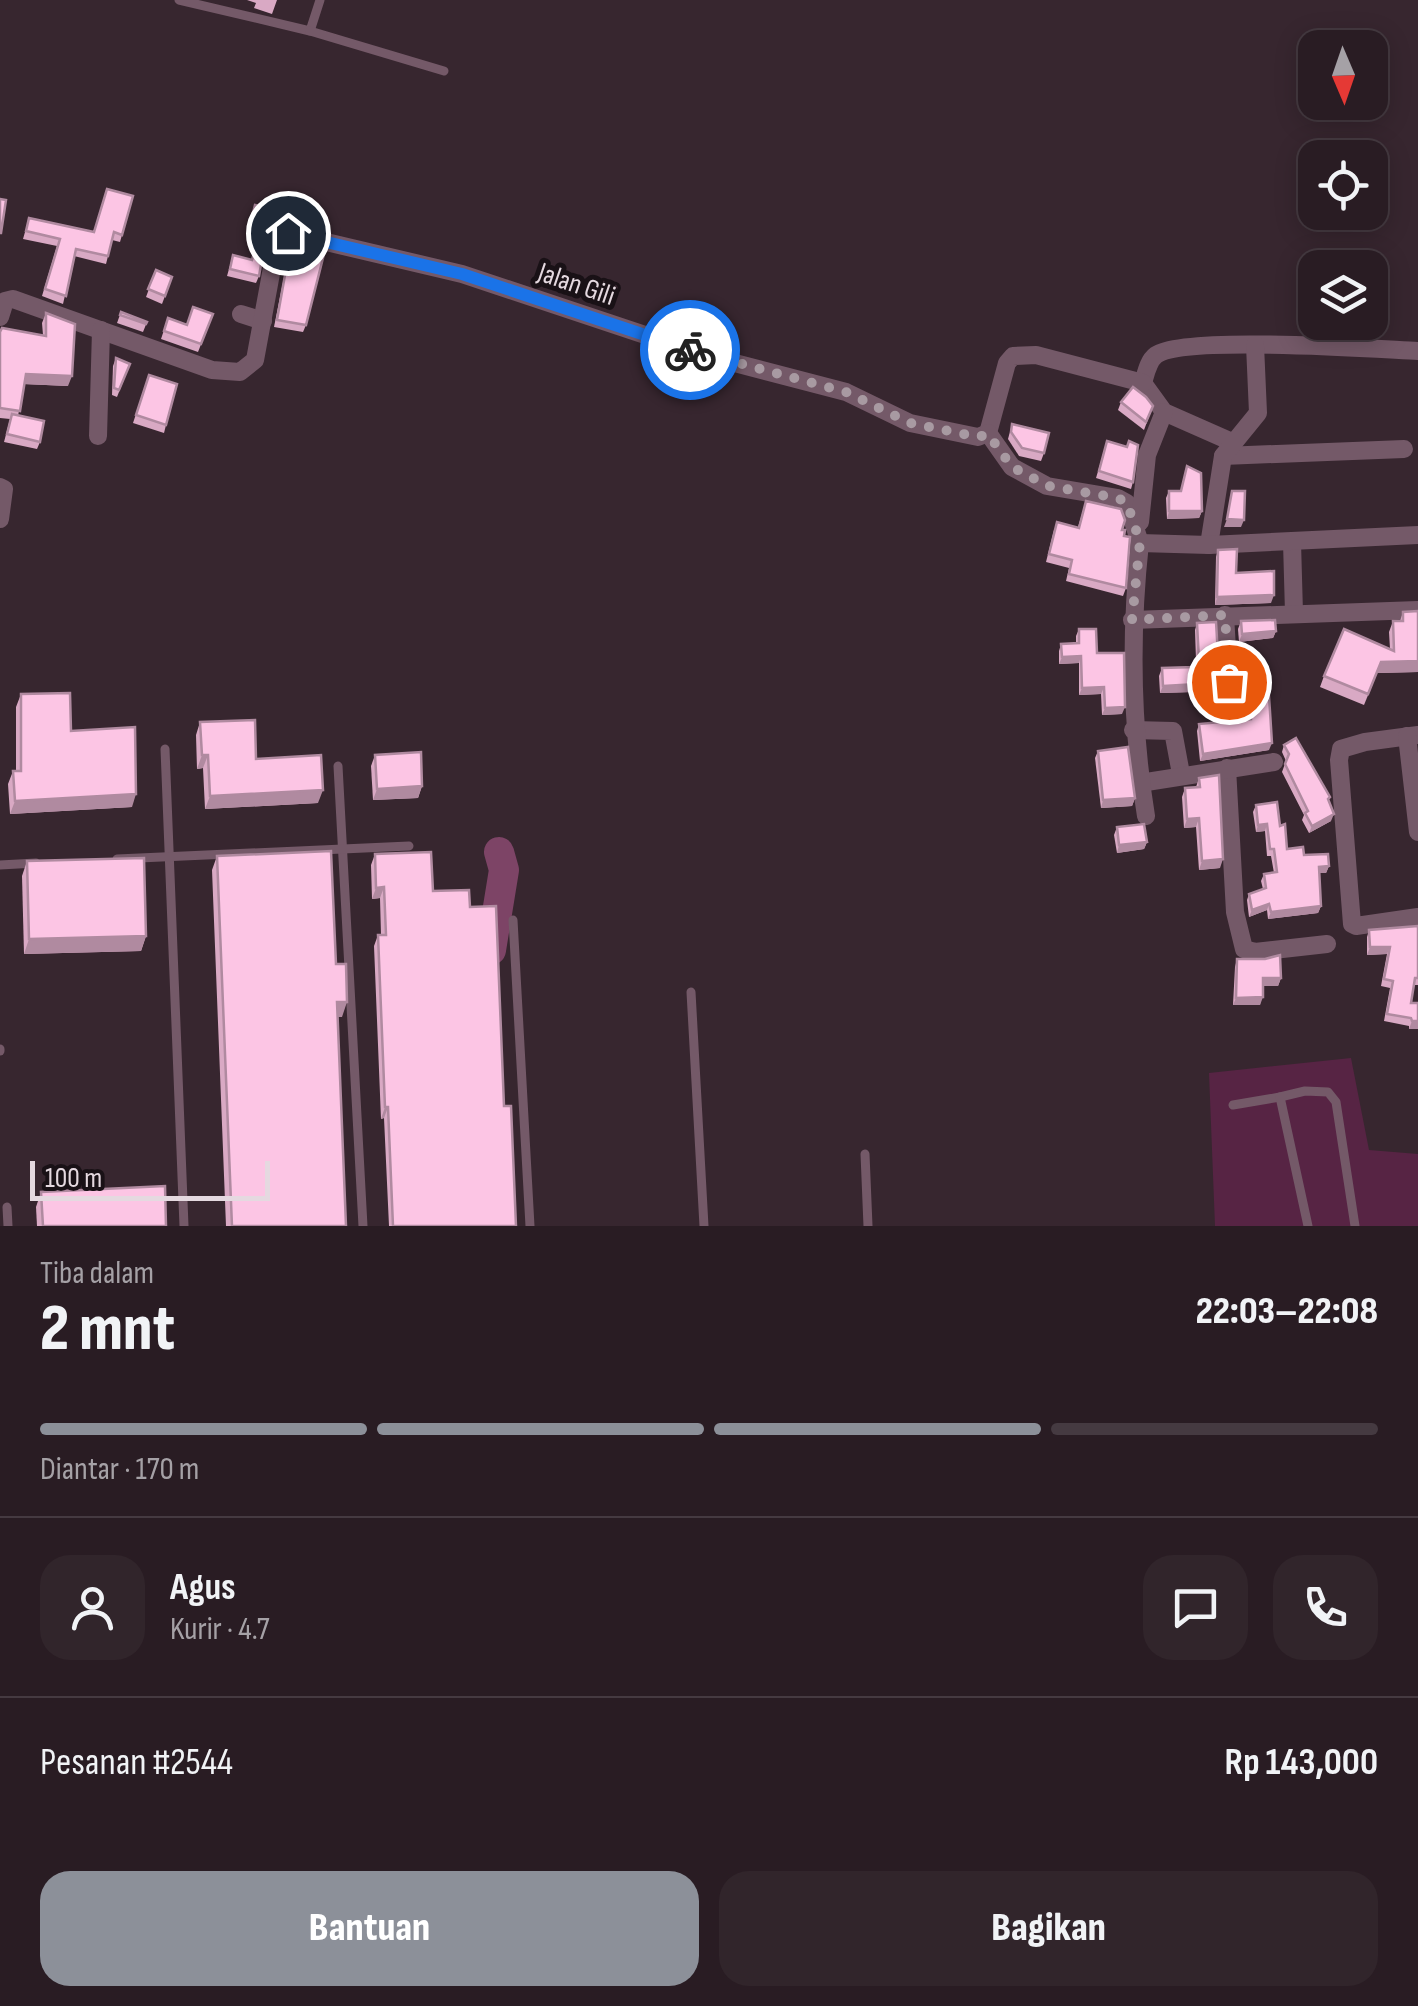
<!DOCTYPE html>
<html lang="id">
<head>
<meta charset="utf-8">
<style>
  :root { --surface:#291c23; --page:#31252b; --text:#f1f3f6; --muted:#a5a1a6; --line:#453a41; --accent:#8c9099 }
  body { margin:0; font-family:"Sofia Sans Condensed",sans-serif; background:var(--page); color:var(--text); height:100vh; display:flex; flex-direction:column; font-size:38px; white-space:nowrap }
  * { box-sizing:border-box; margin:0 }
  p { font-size:32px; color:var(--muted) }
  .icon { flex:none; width:55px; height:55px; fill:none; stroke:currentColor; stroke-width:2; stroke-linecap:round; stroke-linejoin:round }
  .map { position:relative; height:1226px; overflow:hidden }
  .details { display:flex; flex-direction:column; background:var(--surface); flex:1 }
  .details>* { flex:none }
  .needle { width:65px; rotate:178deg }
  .fabs { position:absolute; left:1298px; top:30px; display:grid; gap:20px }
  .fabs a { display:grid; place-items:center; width:90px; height:90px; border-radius:20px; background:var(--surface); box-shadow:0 5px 25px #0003,0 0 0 2px var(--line); font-size:50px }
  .scale { position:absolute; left:30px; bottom:25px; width:240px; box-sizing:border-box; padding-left:10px; border:5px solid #e5d9e0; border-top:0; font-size:28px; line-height:35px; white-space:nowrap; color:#e5d9e0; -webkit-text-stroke:8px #191116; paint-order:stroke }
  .pin { position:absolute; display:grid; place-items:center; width:85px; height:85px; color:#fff; margin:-42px; border:5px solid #fff; border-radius:50%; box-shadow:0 2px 10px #0007 }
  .courier { position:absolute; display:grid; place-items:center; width:100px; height:100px; margin:-50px; border:8px solid #1a73e8; border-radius:50%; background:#fff; color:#222; box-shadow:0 2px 12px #0007 }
  .head em { font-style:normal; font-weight:800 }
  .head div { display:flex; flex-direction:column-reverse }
  .head { display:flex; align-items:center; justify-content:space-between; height:170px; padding:0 40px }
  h1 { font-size:65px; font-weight:800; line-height:75px }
  .bar { display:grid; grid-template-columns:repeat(4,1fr); gap:15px 10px; align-content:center; height:120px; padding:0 40px }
  .bar i { height:12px; border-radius:8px; background:var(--line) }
  .bar .selected { background:var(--accent) }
  .bar p { grid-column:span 4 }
  .line { display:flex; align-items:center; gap:25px; padding:0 40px; border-top:2px solid var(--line) }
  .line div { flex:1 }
  .round { display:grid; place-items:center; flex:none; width:105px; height:105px; border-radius:30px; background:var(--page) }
  .button { display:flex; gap:20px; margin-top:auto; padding:20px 40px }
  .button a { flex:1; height:115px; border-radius:30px; background:var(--accent); color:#fff; font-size:40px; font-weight:800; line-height:115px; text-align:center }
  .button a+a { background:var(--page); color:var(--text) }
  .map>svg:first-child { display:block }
  .green { fill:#572444 }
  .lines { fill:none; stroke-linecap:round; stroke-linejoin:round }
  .river { stroke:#7d4466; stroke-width:30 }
  .service { stroke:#745968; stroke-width:9 }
  .minor { stroke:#745968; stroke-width:18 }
  .wall { fill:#d9a9c4 }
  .shaded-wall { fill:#b08aa0 }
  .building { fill:#fcc5e4; stroke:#b08aa0; stroke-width:2.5 }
  .done { stroke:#a89aa2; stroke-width:10; stroke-dasharray:0 18 }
  .route { stroke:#1a73e8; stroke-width:12 }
  .labels { text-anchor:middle; stroke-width:10; stroke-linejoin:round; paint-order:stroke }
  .street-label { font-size:28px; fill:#e5d9e0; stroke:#191116 }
</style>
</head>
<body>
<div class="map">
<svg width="1418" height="1226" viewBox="0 0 1418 1226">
  <rect width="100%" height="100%" fill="#37262f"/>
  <path class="green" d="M 1351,1058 L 1369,1150 L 1418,1154 L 1418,1226 L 1215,1226 L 1209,1073 Z"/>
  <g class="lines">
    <path class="river" d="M 491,950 L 504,870 L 499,852"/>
    <g class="service">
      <path d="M 179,0 L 310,31 L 320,0"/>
      <path d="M 310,31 L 444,71"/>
      <path d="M 165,749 L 184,1226"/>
      <path d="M 338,766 L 363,1226"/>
      <path d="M 117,859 L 409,846"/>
      <path d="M 0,865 L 36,863"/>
      <path d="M 513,920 L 530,1226"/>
      <path d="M 691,992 L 704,1226"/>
      <path d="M 0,1049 L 0,1051"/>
      <path d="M 1233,1105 L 1280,1097"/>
      <path d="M 865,1154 L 868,1226"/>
      <path d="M 7,1207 L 8,1226"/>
      <path d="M 1308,1226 L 1280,1097 L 1305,1091 L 1328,1092 L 1336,1102 L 1355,1226"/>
    </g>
    <g class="minor">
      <path d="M 241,314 L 263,321"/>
      <path d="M 0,317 L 5,301 L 13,299 L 212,370 L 240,372 L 255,360 L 277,241 L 280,236 L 288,233 L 462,274 L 708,356 L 846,392 L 910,423 L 978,437 L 988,433"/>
      <path d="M 1143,383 C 1146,373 1148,361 1156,355 C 1183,335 1375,349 1418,351"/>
      <path d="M 1143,383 L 1164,412 L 1232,442"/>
      <path d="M 988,433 L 1007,363 L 1013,356 L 1036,355 L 1143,383"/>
      <path d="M 988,433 L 1012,467 L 1047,486 L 1118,498 L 1127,503 L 1140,543"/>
      <path d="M 98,436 L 101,330"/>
      <path d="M 1223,456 L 1404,449"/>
      <path d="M 0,487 L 4,489 L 0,519"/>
      <path d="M 1140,522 L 1147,455 L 1164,412"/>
      <path d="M 1292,542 L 1294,613"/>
      <path d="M 1209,545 L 1223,456 L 1258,413 L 1255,345"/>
      <path d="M 1225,615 L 1231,716"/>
      <path d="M 1132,620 L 1418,610"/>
      <path d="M 1133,730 L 1173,731 L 1181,774"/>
      <path d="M 1418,735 L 1365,742 L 1341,749 L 1339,760 L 1352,924 L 1356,926 L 1418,917"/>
      <path d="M 1407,736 L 1418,832"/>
      <path d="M 1227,768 L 1235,912 L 1244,949 L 1255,952 L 1327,944"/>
      <path d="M 1140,783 L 1274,762"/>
      <path d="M 1146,816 C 1131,724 1130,635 1140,543 L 1209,545 L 1418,535"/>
    </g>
  </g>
  <g class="wall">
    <path d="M 247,0 L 277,0 L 272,14 L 254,8 L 256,3 Z"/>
    <path d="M 133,196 L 120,242 L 112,240 L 106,264 L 74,256 L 63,304 L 42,296 L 57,246 L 23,239 L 29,218 L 93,232 Z"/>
    <path d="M 255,205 L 274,209 L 265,237 L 247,233 Z"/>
    <path d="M 290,247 L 306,325 L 303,332 L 274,327 Z"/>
    <path d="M 233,255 L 251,259 L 259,276 L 256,283 L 227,276 Z"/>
    <path d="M 156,270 L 172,277 L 162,304 L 146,297 Z"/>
    <path d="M 121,312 L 147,322 L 143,332 L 117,323 Z"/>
    <path d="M 46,313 L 68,386 L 24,384 L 18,416 L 40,442 L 37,449 L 4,442 L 10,419 L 0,418 L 0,332 L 2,328 L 43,335 L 42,323 Z"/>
    <path d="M 213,314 L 198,352 L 161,339 L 168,318 L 187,325 Z"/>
    <path d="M 116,358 L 130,364 L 117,397 L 112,395 L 113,366 Z"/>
    <path d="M 149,375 L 166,425 L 164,433 L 133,423 Z"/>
    <path d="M 1121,402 L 1153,406 L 1144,430 L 1118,410 Z"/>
    <path d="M 1012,424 L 1044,453 L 1041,461 L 1019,456 L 1008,439 Z"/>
    <path d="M 1107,441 L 1133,482 L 1131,489 L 1096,478 Z"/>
    <path d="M 1187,466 L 1202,511 L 1199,518 L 1167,519 L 1166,498 L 1169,491 L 1181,491 Z"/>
    <path d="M 1086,501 L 1122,530 L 1126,588 L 1123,596 L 1066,581 L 1069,568 L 1046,562 L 1054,530 L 1078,527 Z"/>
    <path d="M 1218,550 L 1236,573 L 1271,603 L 1215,605 L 1216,557 Z"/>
    <path d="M 1403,612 L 1418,672 L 1377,673 L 1364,705 L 1320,687 L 1324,676 L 1390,649 L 1389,632 L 1393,621 L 1400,621 Z"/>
    <path d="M 1241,621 L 1276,631 L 1273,638 L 1239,642 L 1238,629 Z"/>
    <path d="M 1197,623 L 1217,697 L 1193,698 L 1193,692 L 1160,693 L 1159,676 L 1162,668 L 1193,667 L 1196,661 L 1195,630 Z"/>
    <path d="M 1079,629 L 1097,653 L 1122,714 L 1102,715 L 1101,694 L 1079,695 L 1079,663 L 1059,664 L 1059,651 L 1061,644 L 1076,643 L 1076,636 Z"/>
    <path d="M 21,694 L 71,731 L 132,807 L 10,814 L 8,784 L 13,771 L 16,771 L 16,707 Z"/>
    <path d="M 1250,697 L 1269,750 L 1200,761 L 1197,731 L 1199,724 L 1248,719 L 1247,704 Z"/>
    <path d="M 200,722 L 256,759 L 318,803 L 205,809 L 203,768 L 197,769 L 196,735 Z"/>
    <path d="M 1284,745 L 1329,801 L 1331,821 L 1309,833 L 1302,820 L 1304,815 L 1282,772 L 1286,761 L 1282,752 Z"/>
    <path d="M 1098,751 L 1135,798 L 1132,806 L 1101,808 L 1095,758 Z"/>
    <path d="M 375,755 L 422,786 L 418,798 L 373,800 L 371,766 Z"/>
    <path d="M 1199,778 L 1220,868 L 1199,870 L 1196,827 L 1184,828 L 1182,797 L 1185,788 L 1196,787 Z"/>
    <path d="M 1256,805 L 1280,826 L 1287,849 L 1304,855 L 1329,866 L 1326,873 L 1319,873 L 1321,906 L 1318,913 L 1268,919 L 1267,910 L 1249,917 L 1247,900 L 1249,894 L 1263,889 L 1261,881 L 1264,874 L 1274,873 L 1271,856 L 1267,856 L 1265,831 L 1256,832 L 1253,812 Z"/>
    <path d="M 1117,827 L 1147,842 L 1144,849 L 1117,853 L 1114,835 Z"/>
    <path d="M 375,854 L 433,891 L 470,907 L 504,1106 L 516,1226 L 389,1226 L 384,1118 L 381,1119 L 374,946 L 378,935 L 381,935 L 380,898 L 372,899 L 371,865 Z"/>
    <path d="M 217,856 L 336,964 L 342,1017 L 338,1017 L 346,1226 L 226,1226 L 212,870 Z"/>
    <path d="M 27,861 L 146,936 L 141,951 L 24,954 L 22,876 Z"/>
    <path d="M 1418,926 L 1418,985 L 1414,985 L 1411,1003 L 1418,1029 L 1409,1029 L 1409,1026 L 1384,1021 L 1390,988 L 1381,986 L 1387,954 L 1367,955 L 1367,937 L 1369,930 Z"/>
    <path d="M 1237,959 L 1281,978 L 1278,986 L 1263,986 L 1260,1005 L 1233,1005 L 1235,967 Z"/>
    <path d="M 41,1192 L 166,1226 L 37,1226 L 36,1207 Z"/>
  </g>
  <g class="shaded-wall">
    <path d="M 26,374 L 72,376 L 68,386 L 22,384 Z"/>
    <path d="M 1169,511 L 1202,511 L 1199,518 L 1167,519 Z"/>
    <path d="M 1227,519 L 1244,520 L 1241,527 L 1224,527 Z"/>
    <path d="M 1274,595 L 1271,603 L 1215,605 L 1217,597 Z"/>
    <path d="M 1276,631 L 1273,638 L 1239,642 L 1242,634 Z"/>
    <path d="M 1081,656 L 1079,663 L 1059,664 L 1062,657 Z"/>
    <path d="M 1418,661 L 1418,672 L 1377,673 L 1364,705 L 1381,662 Z"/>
    <path d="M 1196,684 L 1193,692 L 1160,693 L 1163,686 Z"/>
    <path d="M 1104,687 L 1101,694 L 1079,695 L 1082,688 Z"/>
    <path d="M 1220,689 L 1217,697 L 1193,698 L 1196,690 Z"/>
    <path d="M 1125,707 L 1122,714 L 1102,715 L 1105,708 Z"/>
    <path d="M 1272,743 L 1269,750 L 1200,761 L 1203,754 Z"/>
    <path d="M 202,755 L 208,755 L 203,768 L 197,769 Z"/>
    <path d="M 422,786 L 418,798 L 373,800 L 377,789 Z"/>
    <path d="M 323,790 L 318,803 L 205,809 L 210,796 Z"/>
    <path d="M 136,794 L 132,807 L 10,814 L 15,801 Z"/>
    <path d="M 1135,798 L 1132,806 L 1101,808 L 1103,800 Z"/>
    <path d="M 1334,814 L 1331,821 L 1309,833 L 1312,826 Z"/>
    <path d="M 1199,818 L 1196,827 L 1184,828 L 1187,819 Z"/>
    <path d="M 1267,824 L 1265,831 L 1256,832 L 1258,825 Z"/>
    <path d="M 1147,842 L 1144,849 L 1117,853 L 1119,845 Z"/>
    <path d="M 1223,859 L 1220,868 L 1199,870 L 1202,861 Z"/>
    <path d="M 1329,866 L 1326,873 L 1316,873 L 1319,867 Z"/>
    <path d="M 384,887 L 380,898 L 372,899 L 376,888 Z"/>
    <path d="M 1269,904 L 1267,910 L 1249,917 L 1252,910 Z"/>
    <path d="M 1321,906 L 1318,913 L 1268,919 L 1271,912 Z"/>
    <path d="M 146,936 L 141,951 L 24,954 L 29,939 Z"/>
    <path d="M 1370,947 L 1390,947 L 1387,954 L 1367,955 Z"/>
    <path d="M 1263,978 L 1281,978 L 1278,986 L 1260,986 Z"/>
    <path d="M 1263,997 L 1260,1005 L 1233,1005 L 1236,998 Z"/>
    <path d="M 337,1002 L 347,1002 L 342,1017 L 332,1017 Z"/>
    <path d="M 1412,1021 L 1418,1021 L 1418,1029 L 1409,1029 Z"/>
    <path d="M 385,1107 L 388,1107 L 384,1118 L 381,1119 Z"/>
  </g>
  <g class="building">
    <path d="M 107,189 L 133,196 L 122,235 L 114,232 L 108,256 L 76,249 L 66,296 L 45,289 L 60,239 L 26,231 L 29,218 L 94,232 Z"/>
    <path d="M 0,199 L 6,200 L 1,233 L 0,233 Z"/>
    <path d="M 255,205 L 274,209 L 268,230 L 250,225 Z"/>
    <path d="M 257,241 L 265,242 L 259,276 L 230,269 L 233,255 L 252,260 Z"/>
    <path d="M 290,247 L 324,254 L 306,325 L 277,320 Z"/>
    <path d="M 156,270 L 172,277 L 165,296 L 148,289 Z"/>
    <path d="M 193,307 L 213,314 L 201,344 L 164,331 L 168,318 L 187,325 Z"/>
    <path d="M 121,312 L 147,322 L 146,324 L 120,315 Z"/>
    <path d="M 46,313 L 75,324 L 72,376 L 26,374 L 20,411 L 0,408 L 0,332 L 2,328 L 46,336 Z"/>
    <path d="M 116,358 L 130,364 L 119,390 L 114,388 Z"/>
    <path d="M 149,375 L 177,384 L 166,425 L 136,415 Z"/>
    <path d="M 1133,387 L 1146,397 L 1153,406 L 1146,422 L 1121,402 Z"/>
    <path d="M 12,414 L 44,421 L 40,442 L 7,434 Z"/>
    <path d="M 1012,424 L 1049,433 L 1044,453 L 1022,448 L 1011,432 Z"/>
    <path d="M 1107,441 L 1127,447 L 1129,441 L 1138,445 L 1133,482 L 1099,471 Z"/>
    <path d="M 1187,466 L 1201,473 L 1202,511 L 1169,511 L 1169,491 L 1181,491 Z"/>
    <path d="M 1232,491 L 1245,491 L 1244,520 L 1227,519 Z"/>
    <path d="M 1086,501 L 1121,509 L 1125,520 L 1122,530 L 1125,530 L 1124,536 L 1130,537 L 1126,588 L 1069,574 L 1072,560 L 1049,554 L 1057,522 L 1079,528 Z"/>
    <path d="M 1237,549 L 1236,573 L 1274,571 L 1274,595 L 1217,597 L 1218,550 Z"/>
    <path d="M 1418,611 L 1418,661 L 1381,662 L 1368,694 L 1324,676 L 1344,629 L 1394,651 L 1393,621 L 1403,621 L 1403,612 Z"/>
    <path d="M 1275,620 L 1276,631 L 1242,634 L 1241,621 Z"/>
    <path d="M 1216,622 L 1220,689 L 1196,690 L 1196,684 L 1163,686 L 1162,668 L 1195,667 L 1195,661 L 1199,661 L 1197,623 Z"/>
    <path d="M 1079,629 L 1096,629 L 1097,653 L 1124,653 L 1125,707 L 1105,708 L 1104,687 L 1082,688 L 1081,656 L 1062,657 L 1061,644 L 1079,643 Z"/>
    <path d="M 70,693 L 71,731 L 135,727 L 136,794 L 15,801 L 13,771 L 21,771 L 21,694 Z"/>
    <path d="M 1269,696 L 1272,743 L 1203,754 L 1199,724 L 1251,719 L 1250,697 Z"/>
    <path d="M 255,720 L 256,759 L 321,755 L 323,790 L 210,796 L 208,755 L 202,755 L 200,722 Z"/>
    <path d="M 1296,738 L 1330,797 L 1328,799 L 1334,814 L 1312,826 L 1305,813 L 1308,811 L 1285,764 L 1289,754 L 1284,745 Z"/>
    <path d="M 1128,747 L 1135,798 L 1103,800 L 1098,751 Z"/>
    <path d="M 421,752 L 422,786 L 377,789 L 375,755 Z"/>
    <path d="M 1219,775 L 1223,859 L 1202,861 L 1199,818 L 1187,819 L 1185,788 L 1200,787 L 1199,778 Z"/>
    <path d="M 1277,802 L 1280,826 L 1285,824 L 1287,849 L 1303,847 L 1304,855 L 1328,854 L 1329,866 L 1319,867 L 1321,906 L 1271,912 L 1269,904 L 1252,910 L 1249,894 L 1266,888 L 1264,874 L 1277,872 L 1274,849 L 1270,849 L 1267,824 L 1258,825 L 1256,805 Z"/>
    <path d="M 1144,824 L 1147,842 L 1119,845 L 1117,827 Z"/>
    <path d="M 331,851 L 336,964 L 346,964 L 347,1002 L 337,1002 L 346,1226 L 232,1226 L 217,856 Z"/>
    <path d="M 431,852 L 433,891 L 469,890 L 470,907 L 496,906 L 504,1106 L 511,1106 L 516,1226 L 393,1226 L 388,1107 L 385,1107 L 378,935 L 386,935 L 384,887 L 376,888 L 375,854 Z"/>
    <path d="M 144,858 L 146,936 L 29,939 L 27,861 Z"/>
    <path d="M 1418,926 L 1418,978 L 1415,978 L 1411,1003 L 1418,1003 L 1418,1021 L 1412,1021 L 1411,1018 L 1387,1014 L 1393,981 L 1384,979 L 1390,947 L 1370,947 L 1369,930 Z"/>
    <path d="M 1280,955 L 1281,978 L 1263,978 L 1263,997 L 1236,998 L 1237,959 L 1265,959 Z"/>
    <path d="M 165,1186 L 166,1226 L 43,1226 L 41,1192 Z"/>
  </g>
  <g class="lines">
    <path class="done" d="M 690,350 L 846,392 L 910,423 L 978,437 L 988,434 L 1012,467 L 1048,486 L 1118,498 L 1127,503 L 1140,542 L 1132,620 L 1225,615 L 1229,682"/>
    <path class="route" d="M 288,233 L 462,274 L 690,350"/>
  </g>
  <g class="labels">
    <g class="street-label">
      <text transform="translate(577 283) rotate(19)" y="10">Jalan Gili</text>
    </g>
  </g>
</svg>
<div class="fabs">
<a><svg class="needle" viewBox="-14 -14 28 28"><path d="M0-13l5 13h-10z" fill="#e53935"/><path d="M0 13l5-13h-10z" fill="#a5a1a6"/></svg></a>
<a><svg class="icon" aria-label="locate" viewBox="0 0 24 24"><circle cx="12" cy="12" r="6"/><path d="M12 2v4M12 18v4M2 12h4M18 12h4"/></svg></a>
<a><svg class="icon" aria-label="layers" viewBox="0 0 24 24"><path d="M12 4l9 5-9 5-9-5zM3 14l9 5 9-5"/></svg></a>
</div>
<div class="scale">100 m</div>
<div class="pin" style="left:1229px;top:682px;background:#ea580c"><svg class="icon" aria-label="bag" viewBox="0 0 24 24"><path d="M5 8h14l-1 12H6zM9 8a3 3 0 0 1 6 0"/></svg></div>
<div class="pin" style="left:288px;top:233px;background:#1f2937"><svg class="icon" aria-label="home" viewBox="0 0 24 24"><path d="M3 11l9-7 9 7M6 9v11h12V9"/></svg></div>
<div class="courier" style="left:690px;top:350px"><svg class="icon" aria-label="bike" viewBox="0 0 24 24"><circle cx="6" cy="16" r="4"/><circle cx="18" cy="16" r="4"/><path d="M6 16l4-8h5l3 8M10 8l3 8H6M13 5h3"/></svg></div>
</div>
<section class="details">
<div class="head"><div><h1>2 mnt</h1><p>Tiba dalam</p></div><em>22:03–22:08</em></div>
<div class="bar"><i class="selected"></i><i class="selected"></i><i class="selected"></i><i></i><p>Diantar · 170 m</p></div>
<div class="line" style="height:180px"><a class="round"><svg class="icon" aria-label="person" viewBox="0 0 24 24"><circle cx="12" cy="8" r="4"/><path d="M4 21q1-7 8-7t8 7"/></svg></a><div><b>Agus</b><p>Kurir · 4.7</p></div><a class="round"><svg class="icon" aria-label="chat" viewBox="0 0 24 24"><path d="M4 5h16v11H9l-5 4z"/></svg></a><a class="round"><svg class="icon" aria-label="phone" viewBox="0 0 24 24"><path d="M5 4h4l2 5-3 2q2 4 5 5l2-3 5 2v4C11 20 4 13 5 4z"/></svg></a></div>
<div class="line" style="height:130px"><div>Pesanan #2544</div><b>Rp 143,000</b></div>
<div class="button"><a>Bantuan</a><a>Bagikan</a></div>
</section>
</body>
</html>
